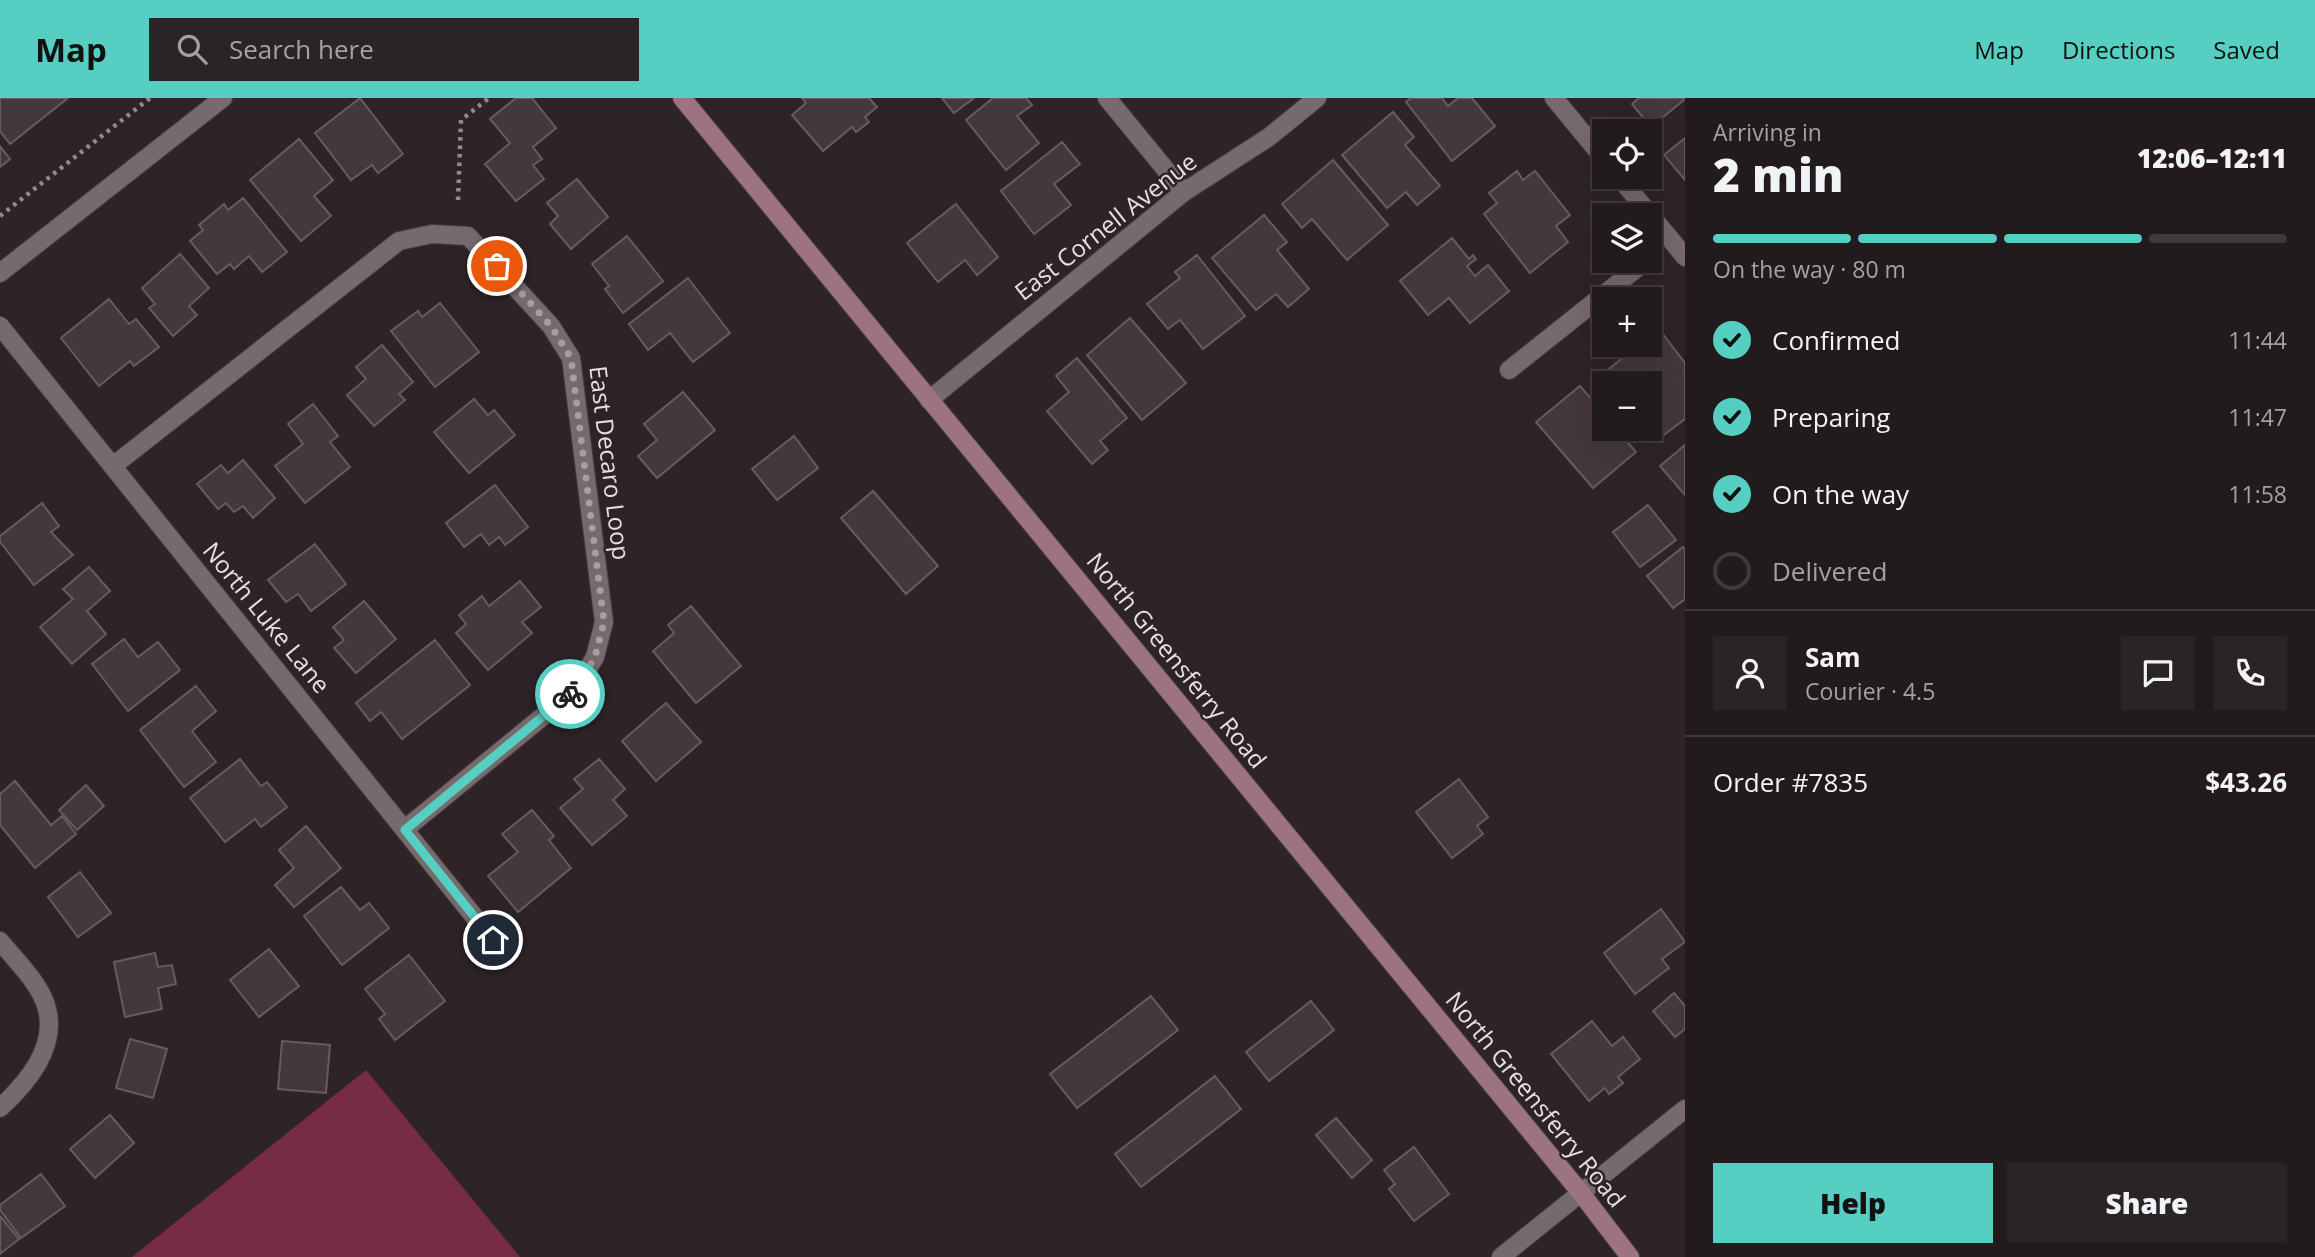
<!DOCTYPE html>
<html lang="en">
<head>
<meta charset="utf-8">
<style>
  :root { --surface:#221b1d; --page:#2a2426; --text:#f1f3f6; --muted:#a2a1a4; --line:#3f393b; --accent:#56cec2 }
  body { margin:0; font-family:"Open Sans",sans-serif; background:var(--page); color:var(--text); height:100vh; display:flex; flex-direction:column; font-size:26px; white-space:nowrap }
  * { box-sizing:border-box; margin:0 }
  p { font-size:23px; color:var(--muted) }
  .icon { flex:none; width:38px; height:38px; fill:none; stroke:currentColor; stroke-width:2; stroke-linecap:round; stroke-linejoin:round }
  .map { position:relative; flex:1; overflow:hidden }
  .details { display:flex; flex-direction:column; background:var(--surface); width:630px }
  .details>* { flex:none }
  .tools { position:absolute; left:1592px; top:21px; display:grid; gap:14px }
  .tools a { display:grid; place-items:center; width:70px; height:70px; border-radius:0px; background:var(--surface); box-shadow:0 7px 28px #0002,0 0 0 2px var(--line); font-size:35px }
  .pin { position:absolute; display:grid; place-items:center; width:60px; height:60px; color:#fff; margin:-30px; border:4px solid #fff; border-radius:50%; box-shadow:0 2px 7px #0007 }
  .courier { position:absolute; display:grid; place-items:center; width:70px; height:70px; margin:-35px; border:5px solid #56cec2; border-radius:50%; background:#fff; color:#222; box-shadow:0 2px 9px #0007 }
  .headline em { font-style:normal; font-weight:800 }
  .headline div { display:flex; flex-direction:column-reverse }
  .headline { display:flex; align-items:center; justify-content:space-between; height:119px; padding:0 28px }
  h1 { font-size:46px; font-weight:800; line-height:52px }
  .bar { display:grid; grid-template-columns:repeat(4,1fr); gap:10px 7px; align-content:center; height:84px; padding:0 28px }
  .bar i { height:9px; border-radius:5px; background:var(--line) }
  .bar .selected { background:var(--accent) }
  .bar p { grid-column:span 4 }
  .line { display:flex; align-items:center; gap:18px; padding:0 28px; border-top:2px solid var(--line) }
  .line div { flex:1 }
  .round { display:grid; place-items:center; flex:none; width:74px; height:74px; border-radius:0px; background:var(--page) }
  ol { padding:0 28px; list-style:none }
  li { display:flex; align-items:center; gap:21px; height:77px }
  li p { margin-inline-start:auto }
  li .icon { padding:7px; border-radius:50%; background:var(--accent); color:#111; stroke-width:4 }
  li:last-child { color:var(--muted) }
  li i { width:38px; height:38px; border:4px solid var(--line); border-radius:50% }
  .action { display:flex; gap:14px; margin-top:auto; padding:14px 28px }
  .action a { flex:1; height:80px; border-radius:0px; background:var(--accent); color:#111; font-size:28px; font-weight:800; line-height:80px; text-align:center }
  .action a+a { background:var(--page); color:var(--text) }
  header { display:flex; align-items:center; gap:42px; box-sizing:border-box; height:98px; padding:0 35px; background:var(--accent); color:#111 }
  header strong { font-size:33px }
  nav { display:flex; gap:38px; margin-inline-start:auto; font-size:24px }
  .search { width:490px; height:63px; background:var(--page); display:flex; align-items:center; gap:18px; box-sizing:border-box; padding:0 24px; border-radius:0px; color:var(--muted); font-size:26px }
  main { display:flex; flex:1; min-height:0 }
  .map>svg:first-child { display:block }
  .green { fill:#762d44 }
  .building { fill:#43383a; stroke:#675b5e; stroke-width:2 }
  .lines { fill:none; stroke-linecap:round; stroke-linejoin:round }
  .minor-casing { stroke:#484042; stroke-width:20 }
  .tertiary-casing { stroke:#484042; stroke-width:20 }
  .secondary-casing { stroke:#484042; stroke-width:20 }
  .path { stroke:#928a8c; stroke-width:4.5; stroke-dasharray:3.5 5; stroke-linecap:butt }
  .minor { stroke:#766a6d; stroke-width:18 }
  .tertiary { stroke:#766a6d; stroke-width:18 }
  .secondary { stroke:#9c737e; stroke-width:18 }
  .done { stroke:#a69ea0; stroke-width:7; stroke-dasharray:0 12.6 }
  .route { stroke:#56cec2; stroke-width:9 }
  .labels { text-anchor:middle; stroke-width:5; stroke-linejoin:round; paint-order:stroke }
  .street-label { font-size:24px; fill:#e7e0e1; stroke:#2e2427 }
</style>
</head>
<body>
<header>
<strong>Map</strong>
<div class="search"><svg class="icon" aria-label="search" viewBox="0 0 24 24"><circle cx="10" cy="10" r="6"/><path d="M15 15l6 6"/></svg>Search here</div>
<nav><a>Map</a><a>Directions</a><a>Saved</a></nav>
</header>
<main>
<div class="map">
<svg width="1685" height="1159" viewBox="0 0 1685 1159">
  <rect width="100%" height="100%" fill="#2e2427"/>
  <path class="green" d="M 366,972 L 520,1159 L 132,1159 Z"/>
  <g class="building">
    <path d="M 0,0 L 68,0 L 10,46 L 0,33 Z"/>
    <path d="M 360,0 L 403,56 L 378,75 L 372,67 L 351,82 L 315,35 Z"/>
    <path d="M 516,0 L 532,0 L 556,30 L 533,49 L 542,61 L 533,67 L 544,81 L 516,103 L 485,66 L 510,45 L 490,21 Z"/>
    <path d="M 802,0 L 869,0 L 877,9 L 865,19 L 869,24 L 856,34 L 852,29 L 823,53 L 792,17 L 806,5 Z"/>
    <path d="M 942,0 L 974,0 L 954,15 Z"/>
    <path d="M 993,0 L 1026,0 L 1032,7 L 1017,18 L 1039,45 L 1006,72 L 966,22 Z"/>
    <path d="M 1411,0 L 1442,0 L 1448,8 L 1458,0 L 1472,0 L 1495,28 L 1452,63 L 1406,4 Z"/>
    <path d="M 1639,0 L 1685,0 L 1685,1 L 1651,29 L 1632,6 Z"/>
    <path d="M 1393,14 L 1414,39 L 1405,47 L 1440,88 L 1417,107 L 1406,94 L 1387,110 L 1342,57 Z"/>
    <path d="M 1685,40 L 1685,82 L 1664,57 Z"/>
    <path d="M 299,41 L 333,82 L 314,98 L 331,118 L 301,143 L 250,82 Z"/>
    <path d="M 1062,44 L 1080,66 L 1054,86 L 1071,107 L 1034,136 L 1001,93 Z"/>
    <path d="M 0,48 L 10,61 L 0,69 Z"/>
    <path d="M 1333,62 L 1388,127 L 1347,162 L 1312,121 L 1302,130 L 1282,106 Z"/>
    <path d="M 1517,73 L 1523,82 L 1535,73 L 1570,117 L 1556,128 L 1568,144 L 1530,175 L 1484,116 L 1497,105 L 1489,95 Z"/>
    <path d="M 577,81 L 608,119 L 571,151 L 550,126 L 558,118 L 547,105 Z"/>
    <path d="M 243,100 L 287,154 L 262,174 L 249,158 L 234,171 L 230,166 L 217,176 L 190,143 L 203,132 L 199,127 L 224,106 L 228,112 Z"/>
    <path d="M 956,106 L 998,159 L 977,177 L 965,162 L 938,184 L 907,145 Z"/>
    <path d="M 1264,117 L 1287,144 L 1277,152 L 1309,191 L 1288,209 L 1276,196 L 1256,212 L 1212,160 Z"/>
    <path d="M 627,138 L 663,183 L 623,215 L 605,191 L 609,188 L 592,166 Z"/>
    <path d="M 1452,140 L 1469,161 L 1473,157 L 1476,161 L 1467,168 L 1475,178 L 1488,167 L 1509,193 L 1470,225 L 1449,200 L 1428,217 L 1400,183 Z"/>
    <path d="M 180,156 L 209,190 L 189,208 L 197,217 L 173,238 L 149,210 L 155,206 L 142,190 Z"/>
    <path d="M 1197,157 L 1245,218 L 1203,251 L 1180,222 L 1168,231 L 1147,206 L 1180,180 L 1175,174 Z"/>
    <path d="M 688,180 L 730,235 L 693,264 L 670,235 L 648,252 L 629,226 Z"/>
    <path d="M 109,201 L 129,226 L 136,221 L 159,249 L 134,268 L 130,263 L 99,288 L 61,240 Z"/>
    <path d="M 440,205 L 479,254 L 435,289 L 391,233 L 418,213 L 422,219 Z"/>
    <path d="M 1130,220 L 1186,285 L 1142,322 L 1087,257 Z"/>
    <path d="M 1659,231 L 1685,265 L 1685,321 L 1660,340 L 1650,328 L 1650,317 L 1653,316 L 1650,312 L 1650,285 L 1614,285 L 1605,274 L 1639,247 L 1650,247 L 1650,238 Z"/>
    <path d="M 382,247 L 413,284 L 399,296 L 405,302 L 374,328 L 347,297 L 366,281 L 356,269 Z"/>
    <path d="M 1077,260 L 1127,320 L 1100,343 L 1108,352 L 1092,366 L 1047,313 L 1069,294 L 1056,278 Z"/>
    <path d="M 1580,288 L 1605,317 L 1605,331 L 1616,331 L 1636,354 L 1593,390 L 1536,324 Z"/>
    <path d="M 683,294 L 715,332 L 657,380 L 638,358 L 657,342 L 644,326 Z"/>
    <path d="M 474,301 L 488,317 L 494,312 L 515,337 L 469,375 L 434,334 Z"/>
    <path d="M 313,306 L 338,338 L 330,344 L 350,369 L 305,405 L 275,368 L 303,346 L 288,326 Z"/>
    <path d="M 794,338 L 818,370 L 777,402 L 752,371 Z"/>
    <path d="M 1685,347 L 1685,397 L 1660,368 Z"/>
    <path d="M 243,362 L 275,400 L 253,420 L 243,408 L 234,414 L 226,405 L 218,411 L 197,386 L 221,367 L 228,375 Z"/>
    <path d="M 495,387 L 528,429 L 505,447 L 499,439 L 489,447 L 481,436 L 464,449 L 446,425 Z"/>
    <path d="M 873,393 L 938,468 L 906,496 L 841,420 Z"/>
    <path d="M 42,405 L 59,428 L 51,434 L 73,457 L 34,487 L 0,444 L 0,438 Z"/>
    <path d="M 1648,407 L 1676,442 L 1640,469 L 1613,434 Z"/>
    <path d="M 315,446 L 346,486 L 311,513 L 298,496 L 286,504 L 268,482 Z"/>
    <path d="M 1683,449 L 1685,452 L 1685,501 L 1673,510 L 1647,478 Z"/>
    <path d="M 89,469 L 110,493 L 87,513 L 106,536 L 72,566 L 40,529 L 73,501 L 63,491 Z"/>
    <path d="M 520,483 L 541,509 L 522,524 L 532,535 L 488,572 L 456,535 L 466,526 L 459,517 L 482,498 L 489,508 Z"/>
    <path d="M 364,503 L 396,541 L 356,575 L 334,550 L 344,542 L 333,529 Z"/>
    <path d="M 691,508 L 741,568 L 696,605 L 653,553 L 674,535 L 668,527 Z"/>
    <path d="M 124,541 L 138,559 L 158,544 L 180,572 L 128,613 L 92,566 Z"/>
    <path d="M 435,542 L 470,587 L 402,641 L 381,614 L 370,623 L 356,605 Z"/>
    <path d="M 196,588 L 216,613 L 192,633 L 216,664 L 184,689 L 140,632 Z"/>
    <path d="M 666,605 L 701,644 L 656,683 L 622,643 Z"/>
    <path d="M 240,661 L 261,688 L 267,684 L 287,709 L 261,729 L 255,721 L 225,744 L 190,700 Z"/>
    <path d="M 599,661 L 625,691 L 613,702 L 627,718 L 592,747 L 560,710 L 583,691 L 574,681 Z"/>
    <path d="M 1459,681 L 1488,719 L 1477,728 L 1483,736 L 1452,760 L 1416,714 Z"/>
    <path d="M 15,683 L 51,727 L 62,718 L 76,736 L 35,770 L 0,727 L 0,696 Z"/>
    <path d="M 86,687 L 104,708 L 77,732 L 59,712 Z"/>
    <path d="M 532,712 L 554,738 L 549,742 L 571,770 L 518,814 L 488,778 L 518,754 L 502,736 Z"/>
    <path d="M 306,728 L 341,770 L 294,809 L 275,787 L 294,770 L 279,752 Z"/>
    <path d="M 80,774 L 111,815 L 78,839 L 48,799 Z"/>
    <path d="M 341,789 L 360,812 L 369,805 L 389,830 L 342,867 L 304,818 Z"/>
    <path d="M 1661,811 L 1685,844 L 1662,861 L 1669,870 L 1635,896 L 1604,855 Z"/>
    <path d="M 269,851 L 299,888 L 259,919 L 230,882 Z"/>
    <path d="M 155,855 L 158,869 L 172,867 L 176,886 L 158,890 L 162,911 L 125,919 L 114,864 Z"/>
    <path d="M 409,857 L 445,903 L 395,942 L 379,921 L 385,916 L 365,891 Z"/>
    <path d="M 1674,895 L 1685,908 L 1685,931 L 1675,939 L 1653,913 Z"/>
    <path d="M 1151,898 L 1178,932 L 1077,1010 L 1050,976 Z"/>
    <path d="M 1311,903 L 1334,932 L 1269,983 L 1246,954 Z"/>
    <path d="M 1592,923 L 1612,948 L 1623,939 L 1640,961 L 1618,979 L 1623,985 L 1609,996 L 1605,990 L 1589,1003 L 1551,956 Z"/>
    <path d="M 130,941 L 167,951 L 153,1000 L 116,990 Z"/>
    <path d="M 282,943 L 330,947 L 326,995 L 278,991 Z"/>
    <path d="M 1215,978 L 1241,1011 L 1141,1089 L 1115,1056 Z"/>
    <path d="M 110,1017 L 134,1045 L 95,1080 L 70,1051 Z"/>
    <path d="M 1336,1020 L 1372,1062 L 1352,1080 L 1316,1037 Z"/>
    <path d="M 1414,1049 L 1449,1096 L 1414,1123 L 1389,1091 L 1395,1086 L 1384,1072 Z"/>
    <path d="M 41,1076 L 65,1108 L 21,1140 L 0,1112 L 0,1107 Z"/>
    <path d="M 0,1118 L 19,1141 L 0,1156 Z"/>
  </g>
  <g class="lines">
    <g class="minor-casing">
      <g id="minor">
        <path d="M 1107,0 L 1184,94"/>
        <path d="M 1554,0 L 1605,62"/>
        <path d="M 1619,79 L 1685,159"/>
        <path d="M 0,175 L 223,0"/>
        <path d="M 0,228 L 493,842"/>
        <path d="M 1509,272 L 1646,163"/>
        <path d="M 929,302 L 1184,94 L 1269,39 L 1317,0"/>
        <path d="M 113,368 L 399,143 L 432,136 L 468,138 L 551,228 L 571,260 L 604,524 L 595,559 L 575,592 L 405,731"/>
        <path d="M 0,843 C 16,863 41,886 47,911 C 57,950 27,985 0,1010"/>
      </g>
    </g>
    <g class="tertiary-casing">
      <path id="tertiary" d="M 1501,1159 L 1685,1011"/>
    </g>
    <g class="secondary-casing">
      <path id="secondary" d="M 682,0 L 1581,1095 L 1630,1159"/>
    </g>
    <g class="path">
      <path d="M 458,102 L 461,22 L 489,0"/>
      <path d="M 0,118 L 150,0"/>
    </g>
    <use href="#minor" class="minor"/>
    <use href="#tertiary" class="tertiary"/>
    <use href="#secondary" class="secondary"/>
  </g>
  <g class="lines">
    <path class="done" d="M 497,168 L 551,228 L 571,260 L 604,524 L 595,559 L 575,592 L 570,596"/>
    <path class="route" d="M 493,842 L 405,732 L 570,596"/>
  </g>
  <g class="labels">
    <g class="street-label">
      <text transform="translate(1106 129) rotate(-38)" y="8">East Cornell Avenue</text>
      <text transform="translate(609 365) rotate(83)" y="8">East Decaro Loop</text>
      <text transform="translate(266 520) rotate(51)" y="8">North Luke Lane</text>
      <text transform="translate(1176 563) rotate(51)" y="8">North Greensferry Road</text>
      <text transform="translate(1535 1002) rotate(51)" y="8">North Greensferry Road</text>
    </g>
  </g>
</svg>
<div class="tools">
<a><svg class="icon" aria-label="locate" viewBox="0 0 24 24"><circle cx="12" cy="12" r="6"/><path d="M12 2v4M12 18v4M2 12h4M18 12h4"/></svg></a>
<a><svg class="icon" aria-label="layers" viewBox="0 0 24 24"><path d="M12 4l9 5-9 5-9-5zM3 14l9 5 9-5"/></svg></a>
<a>+</a>
<a>−</a>
</div>
<div class="pin" style="left:497px;top:168px;background:#ea580c"><svg class="icon" aria-label="bag" viewBox="0 0 24 24"><path d="M5 8h14l-1 12H6zM9 8a3 3 0 0 1 6 0"/></svg></div>
<div class="pin" style="left:493px;top:842px;background:#1f2937"><svg class="icon" aria-label="home" viewBox="0 0 24 24"><path d="M3 11l9-7 9 7M6 9v11h12V9"/></svg></div>
<div class="courier" style="left:570px;top:596px"><svg class="icon" aria-label="bike" viewBox="0 0 24 24"><circle cx="6" cy="16" r="4"/><circle cx="18" cy="16" r="4"/><path d="M6 16l4-8h5l3 8M10 8l3 8H6M13 5h3"/></svg></div>
</div>
<section class="details">
<div class="headline"><div><h1>2 min</h1><p>Arriving in</p></div><em>12:06–12:11</em></div>
<div class="bar"><i class="selected"></i><i class="selected"></i><i class="selected"></i><i></i><p>On the way · 80 m</p></div>
<ol>
<li><svg class="icon" aria-label="check" viewBox="0 0 24 24"><path d="M5 12l5 5 9-10"/></svg>Confirmed<p>11:44</p></li>
<li><svg class="icon" aria-label="check" viewBox="0 0 24 24"><path d="M5 12l5 5 9-10"/></svg>Preparing<p>11:47</p></li>
<li><svg class="icon" aria-label="check" viewBox="0 0 24 24"><path d="M5 12l5 5 9-10"/></svg>On the way<p>11:58</p></li>
<li><i></i>Delivered</li>
</ol>
<div class="line" style="height:126px"><a class="round"><svg class="icon" aria-label="person" viewBox="0 0 24 24"><circle cx="12" cy="8" r="4"/><path d="M4 21q1-7 8-7t8 7"/></svg></a><div><b>Sam</b><p>Courier · 4.5</p></div><a class="round"><svg class="icon" aria-label="chat" viewBox="0 0 24 24"><path d="M4 5h16v11H9l-5 4z"/></svg></a><a class="round"><svg class="icon" aria-label="phone" viewBox="0 0 24 24"><path d="M5 4h4l2 5-3 2q2 4 5 5l2-3 5 2v4C11 20 4 13 5 4z"/></svg></a></div>
<div class="line" style="height:91px"><div>Order #7835</div><b>$43.26</b></div>
<div class="action"><a>Help</a><a>Share</a></div>
</section>
</main>
</body>
</html>
